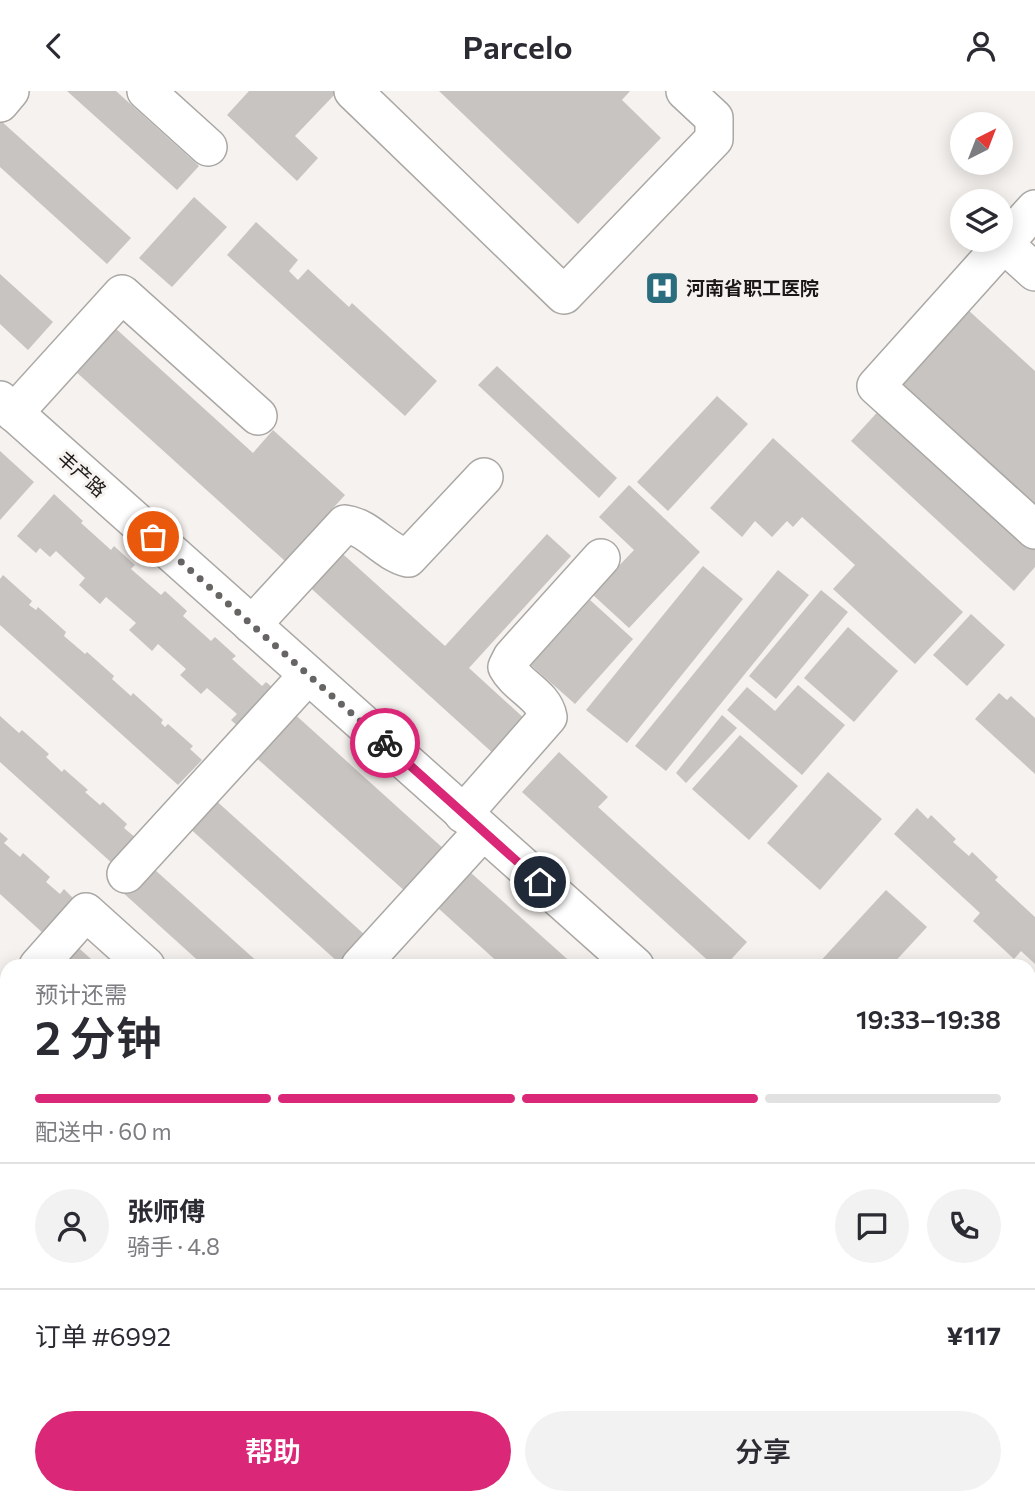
<!DOCTYPE html>
<html lang="zh">
<head>
<meta charset="utf-8">
<style>
  :root { --surface:#fff; --page:#f2f2f3; --text:#2b2b33; --muted:#7c7c81; --line:#e1e1e2; --accent:#db2777 }
  body { margin:0; font-family:Commissioner,"Noto Sans SC",sans-serif; background:var(--page); color:var(--text); height:100vh; display:flex; flex-direction:column; font-size:26px; white-space:nowrap }
  * { box-sizing:border-box; margin:0 }
  p { font-size:23px; color:var(--muted) }
  .icon { flex:none; width:38px; height:38px; fill:none; stroke:currentColor; stroke-width:2; stroke-linecap:round; stroke-linejoin:round }
  .map { position:relative; flex:1; overflow:hidden }
  .drawer { position:absolute; left:0px; top:868px; width:1036px; height:546px; display:flex; flex-direction:column; background:var(--surface); border-radius:21px 21px 0 0; box-shadow:0 4px 18px #0003 }
  .drawer>* { flex:none }
  .needle { width:46px; rotate:42deg }
  .fabs { position:absolute; left:950px; top:21px; display:grid; gap:14px }
  .fabs a { display:grid; place-items:center; width:63px; height:63px; border-radius:50%; background:var(--surface); box-shadow:0 4px 18px #0003; font-size:35px }
  .pin { position:absolute; display:grid; place-items:center; width:60px; height:60px; color:#fff; margin:-30px; border:4px solid #fff; border-radius:50%; box-shadow:0 2px 7px #0007 }
  .courier { position:absolute; display:grid; place-items:center; width:70px; height:70px; margin:-35px; border:5px solid #db2777; border-radius:50%; background:#fff; color:#222; box-shadow:0 2px 9px #0007 }
  .headline em { font-style:normal; font-weight:600 }
  .headline div { display:flex; flex-direction:column-reverse }
  .headline { display:flex; align-items:center; justify-content:space-between; height:119px; padding:0 35px }
  h1 { font-size:46px; font-weight:600; line-height:52px }
  .bar { display:grid; grid-template-columns:repeat(4,1fr); gap:10px 7px; align-content:center; height:84px; padding:0 35px }
  .bar i { height:9px; border-radius:5px; background:var(--line) }
  .bar .current { background:var(--accent) }
  .bar p { grid-column:span 4 }
  .line { display:flex; align-items:center; gap:18px; padding:0 35px; border-top:2px solid var(--line) }
  .line div { flex:1 }
  .round { display:grid; place-items:center; flex:none; width:74px; height:74px; border-radius:37px; background:var(--page) }
  .primary-button { display:flex; gap:14px; margin-top:auto; padding:14px 35px }
  .primary-button a { flex:1; height:80px; border-radius:42px; background:var(--accent); color:#fff; font-size:28px; font-weight:600; line-height:80px; text-align:center }
  .primary-button a+a { background:var(--page); color:var(--text) }
  header { display:flex; justify-content:space-between; align-items:center; height:91px; padding:0 35px; background:var(--surface); font-size:32px; font-weight:600 }
  .map>svg:first-child { display:block }
  .building { fill:#c8c4c1 }
  .lines { fill:none; stroke-linecap:round; stroke-linejoin:round }
  .minor-casing { stroke:#aaa7a4; stroke-width:40 }
  .minor { stroke:#fff; stroke-width:37 }
  .done { stroke:#676563; stroke-width:7; stroke-dasharray:0 12.6 }
  .route { stroke:#db2777; stroke-width:9 }
  .labels { text-anchor:middle; stroke-width:6; stroke-linejoin:round; paint-order:stroke }
  .poi-label { font-size:19px; font-weight:bold; fill:#1a1918; stroke:#f6f2ef; text-anchor:start }
  .street-label { font-size:19px; fill:#1a1918; stroke:#f6f2ef }
</style>
</head>
<body>
<header><svg class="icon" aria-label="back" viewBox="0 0 24 24"><path d="M15 5l-7 7 7 7"/></svg>Parcelo<svg class="icon" aria-label="person" viewBox="0 0 24 24"><circle cx="12" cy="8" r="4"/><path d="M4 21q1-7 8-7t8 7"/></svg></header>
<div class="map">
<svg width="1035" height="1414" viewBox="0 0 1035 1414">
  <rect width="100%" height="100%" fill="#f6f2ef"/>
  <g class="building">
    <path d="M 67,0 L 116,0 L 199,75 L 177,99 Z"/>
    <path d="M 249,0 L 338,0 L 295,45 L 318,67 L 297,90 L 227,24 Z"/>
    <path d="M 439,0 L 630,0 L 622,9 L 661,47 L 578,133 Z"/>
    <path d="M 0,29 L 131,147 L 107,173 L 0,76 Z"/>
    <path d="M 194,106 L 227,136 L 172,196 L 139,167 Z"/>
    <path d="M 256,131 L 298,169 L 289,180 L 298,189 L 308,178 L 349,216 L 352,212 L 437,290 L 405,325 L 227,164 Z"/>
    <path d="M 0,183 L 53,231 L 28,259 L 0,233 Z"/>
    <path d="M 967,218 L 1035,280 L 1035,423 L 896,296 Z"/>
    <path d="M 114,236 L 253,362 L 273,339 L 345,404 L 285,470 L 74,279 Z"/>
    <path d="M 497,275 L 617,387 L 599,407 L 478,294 Z"/>
    <path d="M 717,305 L 748,333 L 668,420 L 637,391 Z"/>
    <path d="M 883,315 L 1035,454 L 1035,476 L 1014,500 L 851,350 Z"/>
    <path d="M 773,347 L 963,521 L 915,573 L 833,498 L 855,474 L 802,426 L 793,436 L 787,430 L 772,446 L 755,430 L 742,446 L 710,417 Z"/>
    <path d="M 0,360 L 34,391 L 0,429 Z"/>
    <path d="M 629,394 L 700,461 L 629,537 L 592,503 L 634,459 L 599,426 Z"/>
    <path d="M 54,403 L 83,430 L 81,432 L 111,459 L 114,455 L 135,474 L 131,478 L 161,504 L 165,500 L 187,520 L 183,525 L 211,550 L 215,546 L 236,565 L 232,568 L 262,595 L 266,591 L 278,601 L 243,640 L 231,629 L 237,623 L 207,597 L 201,603 L 180,584 L 186,578 L 158,553 L 152,560 L 129,539 L 136,532 L 106,506 L 100,513 L 79,494 L 85,487 L 56,460 L 50,466 L 40,457 L 36,462 L 17,445 Z"/>
    <path d="M 547,443 L 571,465 L 469,577 L 526,629 L 495,664 L 304,491 L 335,456 L 445,555 Z"/>
    <path d="M 703,475 L 743,508 L 627,652 L 586,619 Z"/>
    <path d="M 778,479 L 809,504 L 666,680 L 635,655 Z"/>
    <path d="M 3,484 L 32,510 L 29,514 L 36,519 L 38,516 L 66,541 L 64,545 L 85,563 L 87,561 L 114,585 L 112,588 L 131,605 L 133,602 L 163,629 L 161,632 L 165,636 L 168,633 L 193,655 L 190,658 L 202,669 L 178,694 L 0,534 L 0,488 Z"/>
    <path d="M 821,499 L 848,521 L 776,608 L 749,585 Z"/>
    <path d="M 590,509 L 633,548 L 575,613 L 531,574 Z"/>
    <path d="M 971,523 L 1005,554 L 967,595 L 933,564 Z"/>
    <path d="M 848,536 L 898,580 L 854,631 L 804,587 Z"/>
    <path d="M 798,594 L 845,634 L 802,684 L 727,619 L 747,596 L 775,620 Z"/>
    <path d="M 999,602 L 1007,609 L 1011,605 L 1035,627 L 1035,683 L 975,628 Z"/>
    <path d="M 290,619 L 445,759 L 407,802 L 251,662 Z"/>
    <path d="M 722,624 L 737,637 L 686,692 L 676,682 Z"/>
    <path d="M 0,625 L 19,642 L 22,639 L 49,663 L 46,666 L 62,681 L 64,678 L 88,699 L 85,701 L 100,714 L 103,711 L 127,733 L 124,737 L 136,747 L 113,773 L 0,671 Z"/>
    <path d="M 740,644 L 798,695 L 749,749 L 692,698 Z"/>
    <path d="M 559,661 L 608,706 L 598,716 L 747,851 L 725,875 L 714,875 L 522,701 Z"/>
    <path d="M 828,681 L 882,728 L 820,799 L 767,752 Z"/>
    <path d="M 212,706 L 365,844 L 339,872 L 186,734 Z"/>
    <path d="M 917,717 L 928,728 L 931,724 L 956,748 L 953,751 L 969,765 L 972,761 L 998,786 L 995,789 L 1035,826 L 1035,873 L 1021,860 L 1014,868 L 973,830 L 980,822 L 894,743 Z"/>
    <path d="M 0,741 L 8,748 L 4,752 L 20,766 L 23,762 L 50,786 L 46,791 L 60,803 L 64,798 L 75,809 L 44,843 L 0,803 Z"/>
    <path d="M 145,770 L 262,875 L 204,875 L 120,799 Z"/>
    <path d="M 470,781 L 575,875 L 502,875 L 438,817 Z"/>
    <path d="M 886,799 L 927,836 L 891,875 L 816,875 Z"/>
    <path d="M 73,852 L 99,875 L 52,875 Z"/>
    <path d="M 4,934 L 7,937 L 7,997 L 0,991 L 0,939 Z"/>
    <path d="M 1029,999 L 1035,1004 L 1035,1030 L 1029,1037 Z"/>
    <path d="M 0,1077 L 7,1083 L 7,1147 L 0,1141 Z"/>
    <path d="M 0,1242 L 7,1249 L 7,1294 L 0,1301 Z"/>
    <path d="M 1029,1398 L 1035,1403 L 1035,1414 L 892,1414 L 898,1407 L 1029,1407 Z"/>
    <path d="M 233,1407 L 291,1407 L 299,1414 L 240,1414 Z"/>
  </g>
  <g class="lines">
    <g class="minor-casing">
      <g id="minor">
        <path d="M 146,0 L 208,56"/>
        <path d="M 353,0 L 564,204 L 714,48 L 714,27 L 685,0"/>
        <path d="M 0,12 L 10,0"/>
        <path d="M 1035,118 L 876,295 L 1035,439"/>
        <path d="M 1004,153 L 1035,181"/>
        <path d="M 0,309 L 635,875"/>
        <path d="M 14,322 L 122,203 L 258,325"/>
        <path d="M 252,534 L 345,433 C 369,436 384,461 408,467 L 484,386"/>
        <path d="M 463,723 L 548,626 C 544,604 517,595 507,576 L 512,566 L 601,467"/>
        <path d="M 126,783 L 308,584"/>
        <path d="M 38,875 L 86,821 L 146,875"/>
        <path d="M 360,875 L 483,740"/>
        <path d="M 0,918 L 7,910"/>
        <path d="M 1029,1098 L 1035,1091"/>
        <path d="M 1029,1224 L 1035,1230"/>
        <path d="M 1029,1297 L 1035,1303"/>
        <path d="M 0,1340 L 7,1332"/>
        <path d="M 0,1364 L 7,1371"/>
        <path d="M 48,1407 L 55,1414"/>
        <path d="M 564,1407 L 572,1414"/>
        <path d="M 660,1407 L 667,1414"/>
        <path d="M 748,1414 L 754,1407"/>
        <path d="M 832,1414 L 839,1407"/>
      </g>
    </g>
    <use href="#minor" class="minor"/>
  </g>
  <g class="lines">
    <path class="done" d="M 153,446 L 385,652"/>
    <path class="route" d="M 385,652 L 540,791"/>
  </g>
  <defs>
    <g id="hospital-square" transform="scale(1.75)"><rect x="-9" y="-9" width="18" height="18" rx="4" fill="#2a6d7e" stroke="#f6f2ef"/><path d="M-5-5h3v3.5h4V-5h3V5h-3V1.5h-4V5h-3Z" fill="#fff"/></g>
  </defs>
  <g fill-rule="evenodd">
    <use href="#hospital-square" x="662" y="197"/>
  </g>
  <g class="labels">
    <g class="poi-label">
      <text x="686" y="204">河南省职工医院</text>
    </g>
    <g class="street-label">
      <text transform="translate(82 383) rotate(42)" y="7">丰产路</text>
    </g>
  </g>
</svg>
<div class="fabs">
<a><svg class="needle" viewBox="-14 -14 28 28"><path d="M0-13l5 13h-10z" fill="#e53935"/><path d="M0 13l5-13h-10z" fill="#7c7c81"/></svg></a>
<a><svg class="icon" aria-label="layers" viewBox="0 0 24 24"><path d="M12 4l9 5-9 5-9-5zM3 14l9 5 9-5"/></svg></a>
</div>
<div class="pin" style="left:153px;top:446px;background:#ea580c"><svg class="icon" aria-label="bag" viewBox="0 0 24 24"><path d="M5 8h14l-1 12H6zM9 8a3 3 0 0 1 6 0"/></svg></div>
<div class="pin" style="left:540px;top:791px;background:#1f2937"><svg class="icon" aria-label="home" viewBox="0 0 24 24"><path d="M3 11l9-7 9 7M6 9v11h12V9"/></svg></div>
<div class="courier" style="left:385px;top:652px"><svg class="icon" aria-label="bike" viewBox="0 0 24 24"><circle cx="6" cy="16" r="4"/><circle cx="18" cy="16" r="4"/><path d="M6 16l4-8h5l3 8M10 8l3 8H6M13 5h3"/></svg></div>
<section class="drawer">
<div class="headline"><div><h1>2 分钟</h1><p>预计还需</p></div><em>19:33–19:38</em></div>
<div class="bar"><i class="current"></i><i class="current"></i><i class="current"></i><i></i><p>配送中 · 60 m</p></div>
<div class="line" style="height:126px"><a class="round"><svg class="icon" aria-label="person" viewBox="0 0 24 24"><circle cx="12" cy="8" r="4"/><path d="M4 21q1-7 8-7t8 7"/></svg></a><div><b>张师傅</b><p>骑手 · 4.8</p></div><a class="round"><svg class="icon" aria-label="chat" viewBox="0 0 24 24"><path d="M4 5h16v11H9l-5 4z"/></svg></a><a class="round"><svg class="icon" aria-label="phone" viewBox="0 0 24 24"><path d="M5 4h4l2 5-3 2q2 4 5 5l2-3 5 2v4C11 20 4 13 5 4z"/></svg></a></div>
<div class="line" style="height:91px"><div>订单 #6992</div><b>¥117</b></div>
<div class="primary-button"><a>帮助</a><a>分享</a></div>
</section>
</div>
</body>
</html>
